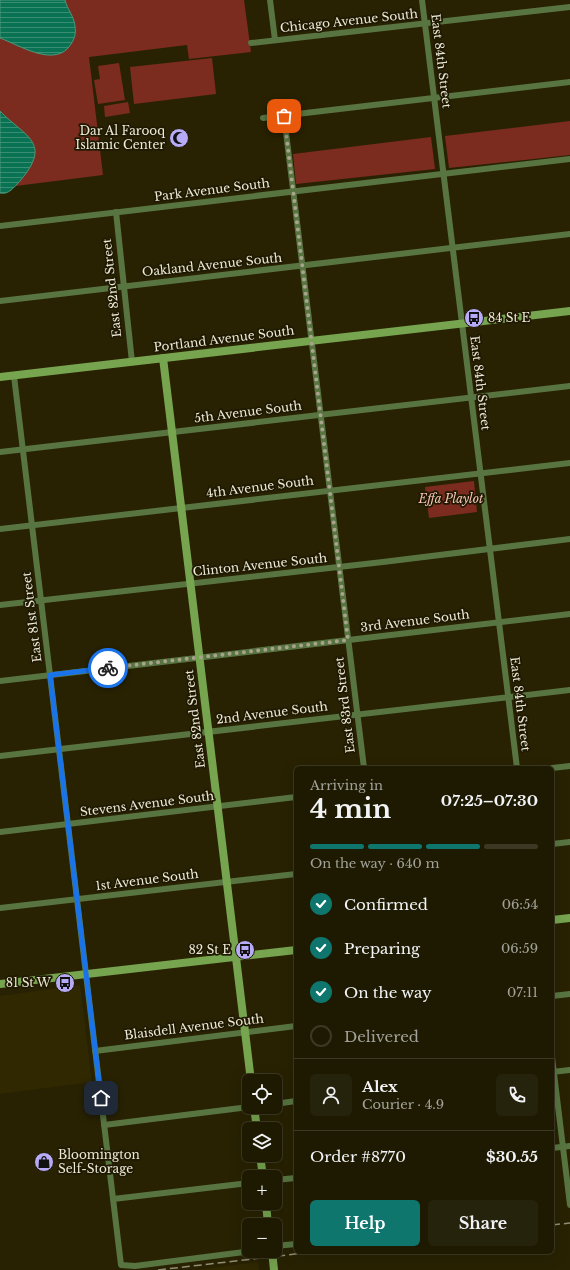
<!DOCTYPE html>
<html lang="en">
<head>
<meta charset="utf-8">
<style>
  :root { --surface:#1e1a02; --page:#26230c; --text:#f1f3f6; --muted:#a1a199; --line:#3c3824; --accent:#0f766e }
  body { margin:0; font-family:"Libre Baskerville",serif; background:var(--page); color:var(--text); height:100vh; display:flex; flex-direction:column; font-size:15px; white-space:nowrap }
  * { box-sizing:border-box; margin:0 }
  p { font-size:13px; color:var(--muted) }
  .icon { flex:none; width:22px; height:22px; fill:none; stroke:currentColor; stroke-width:2; stroke-linecap:round; stroke-linejoin:round }
  .map { position:relative; flex:1; overflow:hidden }
  .sheet { position:absolute; left:294px; top:766px; width:260px; height:488px; display:flex; flex-direction:column; background:var(--surface); border-radius:6px; box-shadow:0 4px 16px #0002,0 0 0 1px var(--line) }
  .sheet>* { flex:none }
  .tools { position:absolute; left:242px; top:1074px; display:grid; gap:8px }
  .tools a { display:grid; place-items:center; width:40px; height:40px; border-radius:6px; background:var(--surface); box-shadow:0 4px 16px #0002,0 0 0 1px var(--line); font-size:20px }
  .pin { position:absolute; display:grid; place-items:center; width:34px; height:34px; color:#fff; margin:-17px; border-radius:8px; box-shadow:0 2px 6px #0006 }
  .courier { position:absolute; display:grid; place-items:center; width:40px; height:40px; margin:-20px; border:3px solid #1a73e8; border-radius:50%; background:#fff; color:#222; box-shadow:0 1px 5px #0007 }
  .overview em { font-style:normal; font-weight:700 }
  .overview div { display:flex; flex-direction:column-reverse }
  .overview { display:flex; align-items:center; justify-content:space-between; height:68px; padding:0 16px }
  h1 { font-size:26px; font-weight:700; line-height:30px }
  .bar { display:grid; grid-template-columns:repeat(4,1fr); gap:6px 4px; align-content:center; height:48px; padding:0 16px }
  .bar i { height:5px; border-radius:3px; background:var(--line) }
  .bar .selected { background:var(--accent) }
  .bar p { grid-column:span 4 }
  .line { display:flex; align-items:center; gap:10px; padding:0 16px; border-top:1px solid var(--line) }
  .line div { flex:1 }
  .round { display:grid; place-items:center; flex:none; width:42px; height:42px; border-radius:6px; background:var(--page) }
  ol { padding:0 16px; list-style:none }
  li { display:flex; align-items:center; gap:12px; height:44px }
  li p { margin-inline-start:auto }
  li .icon { padding:4px; border-radius:50%; background:var(--accent); color:#fff; stroke-width:4 }
  li:last-child { color:var(--muted) }
  li i { width:22px; height:22px; border:2px solid var(--line); border-radius:50% }
  .primary-button { display:flex; gap:8px; margin-top:auto; padding:8px 16px }
  .primary-button a { flex:1; height:46px; border-radius:6px; background:var(--accent); color:#fff; font-size:16px; font-weight:700; line-height:46px; text-align:center }
  .primary-button a+a { background:var(--page); color:var(--text) }
  .map>svg:first-child { display:block }
  .built { fill:#302800 }
  .green { fill:#7c2c1f }
  .water { fill:url(#water-rules); stroke:#4d967b }
  .lines { fill:none; stroke-linecap:round; stroke-linejoin:round }
  .street { stroke:#587541; stroke-width:6 }
  .secondary { stroke:#76a44f; stroke-width:8 }
  .rail { stroke:#928d75; stroke-width:1.5; stroke-dasharray:8 4; stroke-linecap:butt }
  .done { stroke:#a8a38d; stroke-width:4; stroke-dasharray:0 7.2 }
  .route { stroke:#1a73e8; stroke-width:5 }
  .labels { text-anchor:middle; stroke-width:3.5; stroke-linejoin:round; paint-order:stroke }
  .street-label { font-size:12px; fill:#ede9d7; stroke:#1e1900 }
  .poi-label { font-size:12px; fill:#ede9d7; stroke:#1e1900; text-anchor:end }
  .park-label { font-size:12px; font-style:italic; fill:#f8c4ba; stroke:#1e1900 }
</style>
</head>
<body>
<div class="map">
<svg width="570" height="1270" viewBox="0 0 570 1270">
  <defs>
    <pattern id="water-rules" width="6" height="5" patternUnits="userSpaceOnUse"><rect width="6" height="5" fill="#097253"/><path d="M0 2.5h6" fill="none" stroke="#398d73"/></pattern>
  </defs>
  <rect width="100%" height="100%" fill="#282203"/>
  <g class="built">
    <path d="M 80,985 L 92,1082 L 0,1094 L 0,996 Z"/>
    <path d="M 258,1262 L 259,1270 L 196,1270 Z"/>
  </g>
  <g class="green">
    <path d="M 0,0 L 244,0 L 251,52 L 189,59 L 187,45 L 89,57 L 103,175 L 0,188 Z"/>
    <path d="M 212,58 L 216,94 L 134,104 L 130,67 Z"/>
    <path d="M 119,63 L 125,100 L 98,104 L 94,80 L 100,79 L 98,66 Z"/>
    <path d="M 128,102 L 130,113 L 105,117 L 104,106 Z"/>
    <path d="M 570,121 L 570,155 L 449,168 L 445,136 Z"/>
    <path d="M 431,137 L 435,169 L 296,184 L 293,154 Z"/>
    <path d="M 474,481 L 477,512 L 429,518 L 425,487 Z"/>
  </g>
  <g class="water">
    <path d="M 0,0 L 65,0 C 67,9 74,16 75,26 C 76,33 75,38 71,44 C 56,69 19,45 0,38 Z"/>
    <path d="M 0,111 C 25,137 53,142 20,181 C 14,187 9,195 0,193 Z"/>
  </g>
  <g class="lines">
    <g class="street">
      <path d="M 270,0 L 275,40"/>
      <path d="M 422,0 L 517,768"/>
      <path d="M 251,43 L 570,7"/>
      <path d="M 284,116 L 364,768"/>
      <path d="M 263,118 L 570,82"/>
      <path d="M 116,212 L 132,362"/>
      <path d="M 0,226 L 570,159"/>
      <path d="M 0,301 L 570,234"/>
      <path d="M 14,376 L 121,1265 L 135,1266 L 252,1251"/>
      <path d="M 0,452 L 570,386"/>
      <path d="M 0,529 L 570,463"/>
      <path d="M 0,605 L 383,562 L 570,539"/>
      <path d="M 0,681 L 570,614"/>
      <path d="M 0,756 L 570,690"/>
      <path d="M 552,768 L 570,766"/>
      <path d="M 0,832 L 296,797"/>
      <path d="M 552,844 L 570,842"/>
      <path d="M 0,908 L 296,874"/>
      <path d="M 552,996 L 570,994"/>
      <path d="M 95,1051 L 296,1026"/>
      <path d="M 552,1057 L 570,1205"/>
      <path d="M 552,1072 L 570,1070"/>
      <path d="M 275,1104 L 296,1101"/>
      <path d="M 104,1125 L 249,1107"/>
      <path d="M 552,1148 L 570,1146"/>
      <path d="M 275,1180 L 296,1178"/>
      <path d="M 113,1199 L 249,1183"/>
      <path d="M 275,1246 L 296,1244"/>
    </g>
    <g class="secondary">
      <path d="M 163,358 L 251,1081"/>
      <path d="M 0,377 L 570,311"/>
      <path d="M 552,920 L 570,918"/>
      <path d="M 0,984 L 296,950"/>
      <path d="M 254,1107 L 257,1129"/>
      <path d="M 260,1155 L 263,1177"/>
      <path d="M 266,1203 L 268,1225"/>
      <path d="M 272,1251 L 274,1270"/>
    </g>
    <g class="rail">
      <path d="M 552,1225 L 570,1223"/>
      <path d="M 158,1270 L 313,1252"/>
    </g>
  </g>
  <g class="lines">
    <path class="done" d="M 108,668 L 348,640 L 284,116"/>
    <path class="route" d="M 101,1098 L 50,675 L 108,668"/>
  </g>
  <defs>
    <g id="mosque-disc" transform="scale(1)"><circle r="9.5" fill="#b7abf8" stroke="#1e1900"/><path d="M3.5-4.9A6 6 0 1 0 3.5 4.9A5 5 0 1 1 3.5-4.9Z" fill="#111"/></g>
    <g id="bus-disc" transform="scale(1)"><circle r="9.5" fill="#b7abf8" stroke="#1e1900"/><path d="M-5-6H5V4H4V6H2V4H-2V6H-4V4H-5ZM-3.5-4V0h7V-4ZM-3.5 1.2v1.5H-2V1.2ZM2 1.2v1.5H3.5V1.2Z" fill="#111"/></g>
    <g id="shop-disc" transform="scale(1)"><circle r="9.5" fill="#b7abf8" stroke="#1e1900"/><path d="M-5-2.5h2.3a2.7 3.5 0 0 1 5.4 0H5L5.5 6h-11ZM-1.5-2.5h3a1.5 2.3 0 0 0-3 0Z" fill="#111"/></g>
  </defs>
  <g fill-rule="evenodd">
    <use href="#mosque-disc" x="179" y="138"/>
    <use href="#bus-disc" x="474" y="318"/>
    <use href="#bus-disc" x="245" y="950"/>
    <use href="#bus-disc" x="65" y="983"/>
    <use href="#shop-disc" x="44" y="1162"/>
  </g>
  <g class="labels">
    <g class="street-label">
      <text transform="translate(349 21) rotate(-6)" y="4">Chicago Avenue South</text>
      <text transform="translate(441 61) rotate(83)" y="4">East 84th Street</text>
      <text transform="translate(212 190) rotate(-7)" y="4">Park Avenue South</text>
      <text transform="translate(212 265) rotate(-6)" y="4">Oakland Avenue South</text>
      <text transform="translate(112 288) rotate(-96)" y="4">East 82nd Street</text>
      <text transform="translate(224 339) rotate(-7)" y="4">Portland Avenue South</text>
      <text transform="translate(480 383) rotate(83)" y="4">East 84th Street</text>
      <text transform="translate(248 412) rotate(-7)" y="4">5th Avenue South</text>
      <text transform="translate(260 487) rotate(-7)" y="4">4th Avenue South</text>
      <text transform="translate(260 565) rotate(-6)" y="4">Clinton Avenue South</text>
      <text transform="translate(32 617) rotate(-97)" y="4">East 81st Street</text>
      <text transform="translate(415 621) rotate(-7)" y="4">3rd Avenue South</text>
      <text transform="translate(520 704) rotate(83)" y="4">East 84th Street</text>
      <text transform="translate(345 705) rotate(-97)" y="4">East 83rd Street</text>
      <text transform="translate(272 713) rotate(-7)" y="4">2nd Avenue South</text>
      <text transform="translate(195 719) rotate(-97)" y="4">East 82nd Street</text>
      <text transform="translate(147 804) rotate(-7)" y="4">Stevens Avenue South</text>
      <text transform="translate(147 880) rotate(-7)" y="4">1st Avenue South</text>
      <text transform="translate(194 1027) rotate(-7)" y="4">Blaisdell Avenue South</text>
    </g>
    <g class="poi-label">
      <text x="165" y="135">Dar Al Farooq<tspan x="165" dy="14">Islamic Center</tspan></text>
      <text x="488" y="322" text-anchor="start">84 St E</text>
      <text x="231" y="954">82 St E</text>
      <text x="51" y="987">81 St W</text>
      <text x="58" y="1159" text-anchor="start">Bloomington<tspan x="58" dy="14">Self-Storage</tspan></text>
    </g>
    <g class="park-label">
      <text x="451" y="503">Effa Playlot</text>
    </g>
  </g>
</svg>
<div class="tools">
<a><svg class="icon" aria-label="locate" viewBox="0 0 24 24"><circle cx="12" cy="12" r="6"/><path d="M12 2v4M12 18v4M2 12h4M18 12h4"/></svg></a>
<a><svg class="icon" aria-label="layers" viewBox="0 0 24 24"><path d="M12 4l9 5-9 5-9-5zM3 14l9 5 9-5"/></svg></a>
<a>+</a>
<a>−</a>
</div>
<div class="pin" style="left:284px;top:116px;background:#ea580c"><svg class="icon" aria-label="bag" viewBox="0 0 24 24"><path d="M5 8h14l-1 12H6zM9 8a3 3 0 0 1 6 0"/></svg></div>
<div class="pin" style="left:101px;top:1098px;background:#1f2937"><svg class="icon" aria-label="home" viewBox="0 0 24 24"><path d="M3 11l9-7 9 7M6 9v11h12V9"/></svg></div>
<div class="courier" style="left:108px;top:668px"><svg class="icon" aria-label="bike" viewBox="0 0 24 24"><circle cx="6" cy="16" r="4"/><circle cx="18" cy="16" r="4"/><path d="M6 16l4-8h5l3 8M10 8l3 8H6M13 5h3"/></svg></div>
<section class="sheet">
<div class="overview"><div><h1>4 min</h1><p>Arriving in</p></div><em>07:25–07:30</em></div>
<div class="bar"><i class="selected"></i><i class="selected"></i><i class="selected"></i><i></i><p>On the way · 640 m</p></div>
<ol>
<li><svg class="icon" aria-label="check" viewBox="0 0 24 24"><path d="M5 12l5 5 9-10"/></svg>Confirmed<p>06:54</p></li>
<li><svg class="icon" aria-label="check" viewBox="0 0 24 24"><path d="M5 12l5 5 9-10"/></svg>Preparing<p>06:59</p></li>
<li><svg class="icon" aria-label="check" viewBox="0 0 24 24"><path d="M5 12l5 5 9-10"/></svg>On the way<p>07:11</p></li>
<li><i></i>Delivered</li>
</ol>
<div class="line" style="height:72px"><a class="round"><svg class="icon" aria-label="person" viewBox="0 0 24 24"><circle cx="12" cy="8" r="4"/><path d="M4 21q1-7 8-7t8 7"/></svg></a><div><b>Alex</b><p>Courier · 4.9</p></div><a class="round"><svg class="icon" aria-label="phone" viewBox="0 0 24 24"><path d="M5 4h4l2 5-3 2q2 4 5 5l2-3 5 2v4C11 20 4 13 5 4z"/></svg></a></div>
<div class="line" style="height:52px"><div>Order #8770</div><b>$30.55</b></div>
<div class="primary-button"><a>Help</a><a>Share</a></div>
</section>
</div>
</body>
</html>
